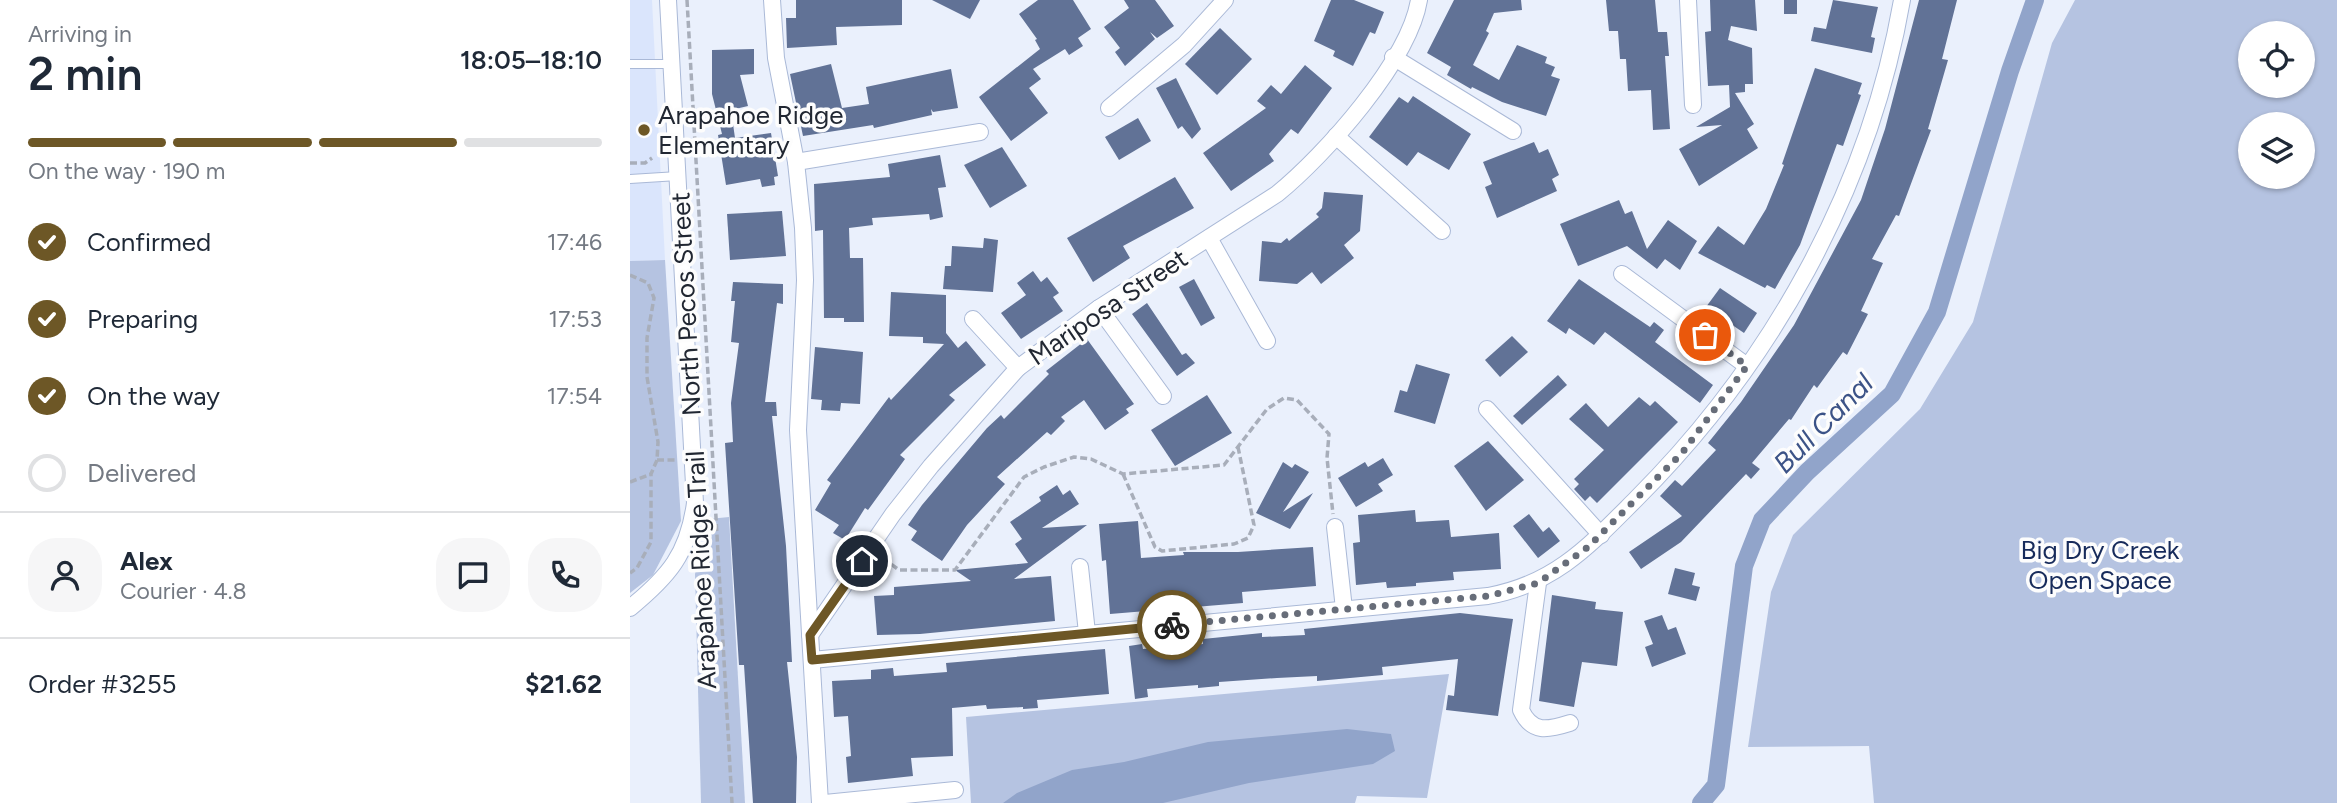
<!DOCTYPE html>
<html lang="en">
<head>
<meta charset="utf-8">
<style>
  :root { --surface:#fff; --page:#f6f6f7; --text:#1f2937; --muted:#747a83; --line:#e0e1e3; --accent:#6d5726 }
  body { margin:0; font-family:Figtree,sans-serif; background:var(--page); color:var(--text); height:100vh; display:flex; flex-direction:column; font-size:26px; white-space:nowrap }
  * { box-sizing:border-box; margin:0 }
  p { font-size:23px; color:var(--muted) }
  .icon { flex:none; width:38px; height:38px; fill:none; stroke:currentColor; stroke-width:2; stroke-linecap:round; stroke-linejoin:round }
  .map { position:relative; flex:1; overflow:hidden }
  .sheet { display:flex; flex-direction:column; background:var(--surface); width:630px }
  .sheet>* { flex:none }
  .controls { position:absolute; left:1608px; top:21px; display:grid; gap:14px }
  .controls a { display:grid; place-items:center; width:77px; height:77px; border-radius:50%; background:var(--surface); box-shadow:0 2px 5px #0004; font-size:35px }
  .pin { position:absolute; display:grid; place-items:center; width:60px; height:60px; color:#fff; margin:-30px; border:4px solid #fff; border-radius:50%; box-shadow:0 2px 7px #0007 }
  .courier { position:absolute; display:grid; place-items:center; width:70px; height:70px; margin:-35px; border:5px solid #6d5726; border-radius:50%; background:#fff; color:#222; box-shadow:0 2px 9px #0007 }
  .summary em { font-style:normal; font-weight:600 }
  .summary div { display:flex; flex-direction:column-reverse }
  .summary { display:flex; align-items:center; justify-content:space-between; height:119px; padding:0 28px }
  h1 { font-size:46px; font-weight:600; line-height:52px }
  .bar { display:grid; grid-template-columns:repeat(4,1fr); gap:10px 7px; align-content:center; height:84px; padding:0 28px }
  .bar i { height:9px; border-radius:5px; background:var(--line) }
  .bar .selected { background:var(--accent) }
  .bar p { grid-column:span 4 }
  .line { display:flex; align-items:center; gap:18px; padding:0 28px; border-top:2px solid var(--line) }
  .line div { flex:1 }
  .round { display:grid; place-items:center; flex:none; width:74px; height:74px; border-radius:28px; background:var(--page) }
  ol { padding:0 28px; list-style:none }
  li { display:flex; align-items:center; gap:21px; height:77px }
  li p { margin-inline-start:auto }
  li .icon { padding:7px; border-radius:50%; background:var(--accent); color:#fff; stroke-width:4 }
  li:last-child { color:var(--muted) }
  li i { width:38px; height:38px; border:4px solid var(--line); border-radius:50% }
  main { display:flex; flex:1; min-height:0 }
  .map>svg:first-child { display:block }
  .built { fill:#dae5fc }
  .green { fill:#b5c3e1; fill-rule:evenodd }
  .water { fill:#91a4ca }
  .lines { fill:none; stroke-linecap:round; stroke-linejoin:round }
  .canal { stroke:#91a4ca; stroke-width:18 }
  .building { fill:#617296 }
  .lane-casing { stroke:#aab9d7; stroke-width:10 }
  .street-casing { stroke:#aab9d7; stroke-width:18 }
  .path { stroke:#a8aeba; stroke-width:3.5; stroke-dasharray:7 3.5; stroke-linecap:butt }
  .lane { stroke:#fff; stroke-width:8 }
  .street { stroke:#fff; stroke-width:16 }
  .done { stroke:#676d79; stroke-width:7; stroke-dasharray:0 12.6 }
  .route { stroke:#6d5726; stroke-width:9 }
  .poi-dot { fill:#6d5726; stroke:#fdfdfd; stroke-width:2.5 }
  .labels { text-anchor:middle; stroke-width:7; stroke-linejoin:round; paint-order:stroke }
  .poi-label { font-size:26px; fill:#212732; stroke:#fdfdfd; text-anchor:start }
  .street-label { font-size:26px; fill:#212732; stroke:#fdfdfd }
  .park-label { font-size:26px; fill:#172b5b; stroke:#fdfdfd }
  .water-label { font-size:28px; font-style:italic; fill:#3c5387; stroke:#fdfdfd }
</style>
</head>
<body>
<main>
<section class="sheet">
<div class="summary"><div><h1>2 min</h1><p>Arriving in</p></div><em>18:05–18:10</em></div>
<div class="bar"><i class="selected"></i><i class="selected"></i><i class="selected"></i><i></i><p>On the way · 190 m</p></div>
<ol>
<li><svg class="icon" aria-label="check" viewBox="0 0 24 24"><path d="M5 12l5 5 9-10"/></svg>Confirmed<p>17:46</p></li>
<li><svg class="icon" aria-label="check" viewBox="0 0 24 24"><path d="M5 12l5 5 9-10"/></svg>Preparing<p>17:53</p></li>
<li><svg class="icon" aria-label="check" viewBox="0 0 24 24"><path d="M5 12l5 5 9-10"/></svg>On the way<p>17:54</p></li>
<li><i></i>Delivered</li>
</ol>
<div class="line" style="height:126px"><a class="round"><svg class="icon" aria-label="person" viewBox="0 0 24 24"><circle cx="12" cy="8" r="4"/><path d="M4 21q1-7 8-7t8 7"/></svg></a><div><b>Alex</b><p>Courier · 4.8</p></div><a class="round"><svg class="icon" aria-label="chat" viewBox="0 0 24 24"><path d="M4 5h16v11H9l-5 4z"/></svg></a><a class="round"><svg class="icon" aria-label="phone" viewBox="0 0 24 24"><path d="M5 4h4l2 5-3 2q2 4 5 5l2-3 5 2v4C11 20 4 13 5 4z"/></svg></a></div>
<div class="line" style="height:91px"><div>Order #3255</div><b>$21.62</b></div>
</section>
<div class="map">
<svg width="1707" height="803" viewBox="0 0 1707 803">
  <rect width="100%" height="100%" fill="#eaf0fc"/>
  <path class="built" d="M 0,0 L 22,0 L 35,260 L 0,261 Z"/>
  <g class="green">
    <path d="M 1445,0 L 1707,0 L 1707,803 L 1244,803 L 1239,746 L 1118,747 L 1141,592 L 1163,535 L 1290,409 L 1343,322 L 1422,43 ZM 1673,33 L 1673,86 L 1620,86 L 1620,33 ZM 1673,124 L 1673,177 L 1620,177 L 1620,124 Z"/>
    <path d="M 35,260 L 51,521 L 23,575 L 0,593 L 0,261 Z"/>
    <path d="M 99,517 L 115,803 L 71,803 L 65,574 L 79,519 Z"/>
    <path d="M 819,674 L 797,798 L 727,796 L 725,803 L 341,803 L 336,717 Z"/>
  </g>
  <path class="water" d="M 717,729 L 761,734 L 765,751 L 743,764 L 619,783 L 533,803 L 373,803 L 387,793 L 442,770 L 494,762 L 578,742 Z"/>
  <g class="lines">
    <path class="canal" d="M 1071,803 L 1086,785 L 1114,566 L 1132,520 L 1177,472 L 1262,394 L 1307,312 L 1380,71 L 1405,0"/>
  </g>
  <g class="building">
    <path d="M 166,0 L 272,0 L 272,25 L 206,27 L 207,45 L 157,48 L 156,18 L 166,18 Z"/>
    <path d="M 302,0 L 350,0 L 340,19 Z"/>
    <path d="M 408,0 L 443,0 L 461,29 L 448,38 L 453,46 L 439,55 L 435,49 L 403,69 L 411,79 L 399,88 L 418,113 L 381,141 L 349,97 L 410,49 L 405,40 L 407,39 L 389,14 Z"/>
    <path d="M 494,0 L 525,0 L 544,26 L 527,38 L 520,32 L 525,39 L 495,66 L 485,52 L 490,48 L 474,27 L 499,8 Z"/>
    <path d="M 701,0 L 724,0 L 754,12 L 745,34 L 740,32 L 723,66 L 703,56 L 705,51 L 684,41 Z"/>
    <path d="M 824,0 L 891,0 L 892,10 L 864,13 L 856,31 L 859,33 L 843,65 L 869,80 L 887,45 L 917,57 L 915,63 L 925,67 L 921,76 L 930,79 L 916,116 L 872,102 L 842,87 L 841,89 L 817,75 L 821,67 L 797,53 Z"/>
    <path d="M 976,0 L 1025,0 L 1028,32 L 1037,32 L 1039,56 L 1035,56 L 1040,129 L 1023,130 L 1021,90 L 998,91 L 996,59 L 990,59 L 988,31 L 979,31 Z"/>
    <path d="M 1080,0 L 1125,0 L 1127,31 L 1101,26 L 1098,40 L 1122,48 L 1123,84 L 1115,84 L 1115,92 L 1105,93 L 1124,124 L 1117,129 L 1128,148 L 1069,186 L 1049,149 L 1092,125 L 1066,127 L 1100,107 L 1099,85 L 1078,86 L 1075,32 L 1081,31 Z"/>
    <rect x="1154" y="0" width="13" height="14"/>
    <path d="M 1203,0 L 1248,7 L 1241,37 L 1245,38 L 1242,53 L 1181,41 L 1184,27 L 1196,29 Z"/>
    <path d="M 1289,0 L 1327,0 L 1312,59 L 1318,60 L 1298,129 L 1301,130 L 1269,216 L 1266,215 L 1242,259 L 1253,263 L 1231,311 L 1238,314 L 1217,355 L 1213,352 L 1187,388 L 1184,385 L 1161,420 L 1159,419 L 1122,463 L 1130,469 L 1121,479 L 1116,474 L 1051,542 L 1011,569 L 999,552 L 1052,516 L 1030,496 L 1045,480 L 1052,486 L 1086,450 L 1078,443 L 1111,402 L 1164,325 L 1231,200 L 1255,129 Z"/>
    <path d="M 590,28 L 622,59 L 587,95 L 555,64 Z"/>
    <path d="M 124,49 L 124,74 L 110,75 L 118,106 L 101,110 L 105,138 L 141,133 L 148,176 L 144,177 L 145,185 L 132,187 L 130,179 L 96,185 L 88,135 L 92,134 L 82,94 L 82,50 Z"/>
    <path d="M 201,64 L 212,108 L 239,104 L 236,87 L 321,69 L 328,108 L 303,112 L 301,109 L 302,115 L 244,128 L 243,125 L 173,136 L 160,74 Z"/>
    <path d="M 675,65 L 702,88 L 668,134 L 661,129 L 639,154 L 644,161 L 601,191 L 573,153 L 636,108 L 627,101 L 641,85 L 651,94 Z"/>
    <path d="M 1185,68 L 1232,83 L 1228,94 L 1231,95 L 1213,146 L 1207,144 L 1170,245 L 1145,289 L 1137,285 L 1135,288 L 1068,253 L 1088,226 L 1114,245 L 1136,209 L 1154,165 L 1152,164 Z"/>
    <path d="M 546,78 L 571,129 L 562,139 L 552,126 L 548,129 L 526,88 Z"/>
    <path d="M 783,96 L 841,134 L 819,170 L 788,152 L 777,166 L 739,137 L 769,97 L 778,103 Z"/>
    <path d="M 508,118 L 521,141 L 489,160 L 475,137 Z"/>
    <path d="M 904,142 L 909,153 L 918,149 L 929,175 L 922,179 L 927,191 L 867,218 L 855,187 L 862,184 L 853,162 Z"/>
    <path d="M 372,147 L 397,186 L 360,208 L 334,165 Z"/>
    <path d="M 310,155 L 316,187 L 308,188 L 313,217 L 300,220 L 299,214 L 242,218 L 243,225 L 219,228 L 220,258 L 233,258 L 234,322 L 214,322 L 214,318 L 194,318 L 193,230 L 185,231 L 184,184 L 260,177 L 258,164 Z"/>
    <path d="M 545,177 L 564,208 L 493,246 L 500,258 L 463,282 L 437,238 Z"/>
    <path d="M 694,192 L 733,195 L 730,231 L 714,245 L 724,258 L 691,284 L 682,272 L 667,284 L 629,281 L 632,241 L 651,243 L 657,238 L 659,241 L 689,217 L 686,214 L 692,208 Z"/>
    <path d="M 989,200 L 995,214 L 1002,211 L 1017,249 L 1038,220 L 1067,241 L 1050,270 L 1035,259 L 1027,269 L 997,246 L 948,266 L 930,224 Z"/>
    <path d="M 152,211 L 156,256 L 100,260 L 97,214 Z"/>
    <path d="M 354,238 L 368,240 L 363,292 L 313,289 L 315,266 L 321,266 L 322,246 L 353,248 Z"/>
    <path d="M 403,271 L 411,282 L 417,277 L 429,293 L 423,297 L 433,311 L 391,339 L 371,313 L 396,295 L 387,283 Z"/>
    <path d="M 564,279 L 585,318 L 571,326 L 549,287 Z"/>
    <path d="M 949,279 L 1020,327 L 1024,322 L 1034,330 L 1025,342 L 1083,385 L 1070,403 L 975,332 L 964,345 L 939,328 L 936,334 L 917,321 Z"/>
    <path d="M 103,282 L 153,284 L 153,304 L 147,303 L 135,402 L 146,402 L 147,416 L 142,416 L 156,546 L 162,662 L 157,662 L 167,757 L 166,803 L 123,803 L 114,665 L 109,665 L 95,443 L 103,442 L 101,403 L 109,343 L 101,342 L 105,301 L 101,301 Z"/>
    <path d="M 1090,288 L 1127,313 L 1114,333 L 1076,307 Z"/>
    <path d="M 261,292 L 316,295 L 316,333 L 328,348 L 336,341 L 356,365 L 319,395 L 325,400 L 270,455 L 275,459 L 238,510 L 235,508 L 215,540 L 203,533 L 209,525 L 185,510 L 201,483 L 197,480 L 259,397 L 261,400 L 314,344 L 293,343 L 293,337 L 259,336 Z"/>
    <path d="M 517,303 L 552,355 L 556,353 L 565,363 L 547,376 L 502,314 Z"/>
    <path d="M 882,336 L 898,352 L 870,377 L 855,360 Z"/>
    <path d="M 457,339 L 504,404 L 496,409 L 499,413 L 475,430 L 454,400 L 431,417 L 435,421 L 421,435 L 417,432 L 367,477 L 375,484 L 337,525 L 312,561 L 281,540 L 287,531 L 278,525 L 292,505 L 357,428 L 371,415 L 374,419 L 419,374 L 416,371 Z"/>
    <path d="M 185,347 L 233,352 L 230,404 L 211,403 L 210,411 L 191,410 L 192,400 L 181,399 Z"/>
    <path d="M 786,364 L 820,374 L 805,424 L 764,412 L 770,390 L 777,392 Z"/>
    <path d="M 928,375 L 937,385 L 892,425 L 883,416 Z"/>
    <path d="M 577,395 L 602,433 L 545,466 L 521,430 Z"/>
    <path d="M 1009,397 L 1020,406 L 1025,401 L 1048,422 L 967,503 L 960,496 L 955,501 L 944,489 L 949,484 L 944,479 L 974,450 L 939,419 L 956,403 L 978,427 Z"/>
    <path d="M 858,441 L 894,480 L 856,511 L 824,466 Z"/>
    <path d="M 753,458 L 763,475 L 748,484 L 753,491 L 726,507 L 708,478 L 735,462 L 738,467 Z"/>
    <path d="M 653,462 L 662,468 L 665,464 L 679,472 L 653,512 L 683,493 L 660,529 L 626,513 Z"/>
    <path d="M 427,485 L 433,495 L 440,490 L 449,504 L 412,528 L 457,525 L 384,579 L 421,576 L 425,621 L 290,634 L 247,635 L 244,596 L 264,595 L 264,587 L 341,581 L 325,570 L 398,563 L 385,544 L 392,539 L 380,522 L 411,501 L 409,497 Z"/>
    <path d="M 785,510 L 786,522 L 819,520 L 821,537 L 869,533 L 871,569 L 823,572 L 824,580 L 786,583 L 786,586 L 757,588 L 756,582 L 726,585 L 723,543 L 730,542 L 728,515 Z"/>
    <path d="M 899,514 L 913,532 L 919,527 L 930,541 L 908,558 L 883,526 Z"/>
    <path d="M 508,521 L 511,558 L 554,555 L 553,552 L 608,552 L 683,547 L 686,586 L 612,592 L 613,603 L 480,614 L 476,560 L 472,561 L 469,524 Z"/>
    <path d="M 1045,568 L 1065,573 L 1062,585 L 1070,587 L 1066,601 L 1038,594 Z"/>
    <path d="M 922,595 L 966,602 L 965,609 L 993,612 L 987,666 L 952,662 L 944,707 L 909,701 Z"/>
    <path d="M 830,613 L 883,619 L 868,716 L 816,710 L 818,695 L 824,696 L 828,659 L 752,667 L 753,675 L 687,681 L 687,676 L 647,678 L 589,682 L 589,686 L 568,688 L 568,685 L 517,689 L 518,697 L 505,699 L 499,646 L 512,644 L 513,649 L 573,644 L 573,639 L 632,633 L 632,637 L 675,635 L 674,629 Z"/>
    <path d="M 1032,615 L 1038,630 L 1046,627 L 1056,654 L 1022,667 L 1015,647 L 1023,644 L 1014,621 Z"/>
    <path d="M 475,649 L 479,694 L 407,700 L 408,708 L 393,709 L 393,707 L 357,709 L 356,705 L 322,708 L 323,756 L 281,758 L 283,776 L 218,783 L 216,757 L 221,756 L 218,716 L 204,717 L 202,681 L 241,679 L 241,670 L 263,668 L 264,676 L 317,672 L 316,663 Z"/>
  </g>
  <g class="lines">
    <g class="lane-casing">
      <g id="lane">
        <path d="M 0,64 L 41,64"/>
        <path d="M 0,179 L 48,176"/>
      </g>
    </g>
    <g class="street-casing">
      <g id="street">
        <path d="M 142,0 L 146,58 L 166,162 L 173,228 L 175,280 L 168,430 L 190,803"/>
        <path d="M 1058,0 L 1063,105"/>
        <path d="M 763,57 L 883,131"/>
        <path d="M 479,108 L 554,45 L 595,0"/>
        <path d="M 706,136 L 812,231"/>
        <path d="M 166,162 L 350,132"/>
        <path d="M 579,238 L 637,341"/>
        <path d="M 992,274 L 1117,366"/>
        <path d="M 469,308 L 533,396"/>
        <path d="M 343,319 L 388,368"/>
        <path d="M 857,409 L 971,535"/>
        <path d="M 705,527 L 714,609"/>
        <path d="M 450,567 L 457,633"/>
        <path d="M 908,583 L 891,710 C 902,734 918,730 940,723"/>
        <path d="M 0,608 C 39,576 58,554 65,503 L 38,0"/>
        <path d="M 180,635 L 263,514 L 301,466 L 388,368 L 469,308 L 647,194 C 695,155 779,61 789,0"/>
        <path d="M 182,660 L 858,596 C 925,584 960,545 1006,499 C 1141,364 1239,190 1272,0"/>
        <path d="M 195,803 L 325,790"/>
      </g>
    </g>
    <g class="path">
      <path d="M 57,0 L 102,803"/>
      <path d="M 0,163 L 15,163 L 22,158"/>
      <path d="M 0,275 L 18,283 L 24,298 L 17,338 L 17,377 L 28,442 L 27,460 L 21,474 L 21,542 L 7,568 L 0,573"/>
      <path d="M 27,460 L 46,460"/>
      <path d="M 493,474 L 525,547 L 532,551 L 604,544 L 618,538 L 624,525 L 608,447"/>
      <path d="M 0,482 L 21,474"/>
      <path d="M 253,558 L 269,570 L 325,570 L 394,477 L 414,467 L 444,457 L 461,459 L 493,474 L 594,465 L 637,409 L 654,398 L 667,400 L 699,434 L 697,458 L 703,514"/>
    </g>
    <use href="#lane" class="lane"/>
    <use href="#street" class="street"/>
  </g>
  <g class="lines">
    <path class="done" d="M 542,625 L 858,596 L 908,583 L 958,547 L 1052,453 L 1117,366 L 1075,335"/>
    <path class="route" d="M 232,561 L 180,635 L 182,660 L 542,625"/>
  </g>
  <circle class="poi-dot" cx="14" cy="130" r="7"/>
  <g class="labels">
    <g class="poi-label">
      <text x="28" y="124">Arapahoe Ridge<tspan x="28" dy="30">Elementary</tspan></text>
    </g>
    <g class="street-label">
      <text transform="translate(56 304) rotate(-93)" y="9">North Pecos Street</text>
      <text transform="translate(478 307) rotate(-34)" y="9">Mariposa Street</text>
      <text transform="translate(71 570) rotate(-93)" y="9">Arapahoe Ridge Trail</text>
    </g>
    <g class="park-label">
      <text x="1470" y="559">Big Dry Creek<tspan x="1470" dy="30">Open Space</tspan></text>
    </g>
    <g class="water-label">
      <text transform="translate(1193 423) rotate(-45)" y="10">Bull Canal</text>
    </g>
  </g>
</svg>
<div class="controls">
<a><svg class="icon" aria-label="locate" viewBox="0 0 24 24"><circle cx="12" cy="12" r="6"/><path d="M12 2v4M12 18v4M2 12h4M18 12h4"/></svg></a>
<a><svg class="icon" aria-label="layers" viewBox="0 0 24 24"><path d="M12 4l9 5-9 5-9-5zM3 14l9 5 9-5"/></svg></a>
</div>
<div class="pin" style="left:1075px;top:335px;background:#ea580c"><svg class="icon" aria-label="bag" viewBox="0 0 24 24"><path d="M5 8h14l-1 12H6zM9 8a3 3 0 0 1 6 0"/></svg></div>
<div class="pin" style="left:232px;top:561px;background:#1f2937"><svg class="icon" aria-label="home" viewBox="0 0 24 24"><path d="M3 11l9-7 9 7M6 9v11h12V9"/></svg></div>
<div class="courier" style="left:542px;top:625px"><svg class="icon" aria-label="bike" viewBox="0 0 24 24"><circle cx="6" cy="16" r="4"/><circle cx="18" cy="16" r="4"/><path d="M6 16l4-8h5l3 8M10 8l3 8H6M13 5h3"/></svg></div>
</div>
</main>
</body>
</html>
